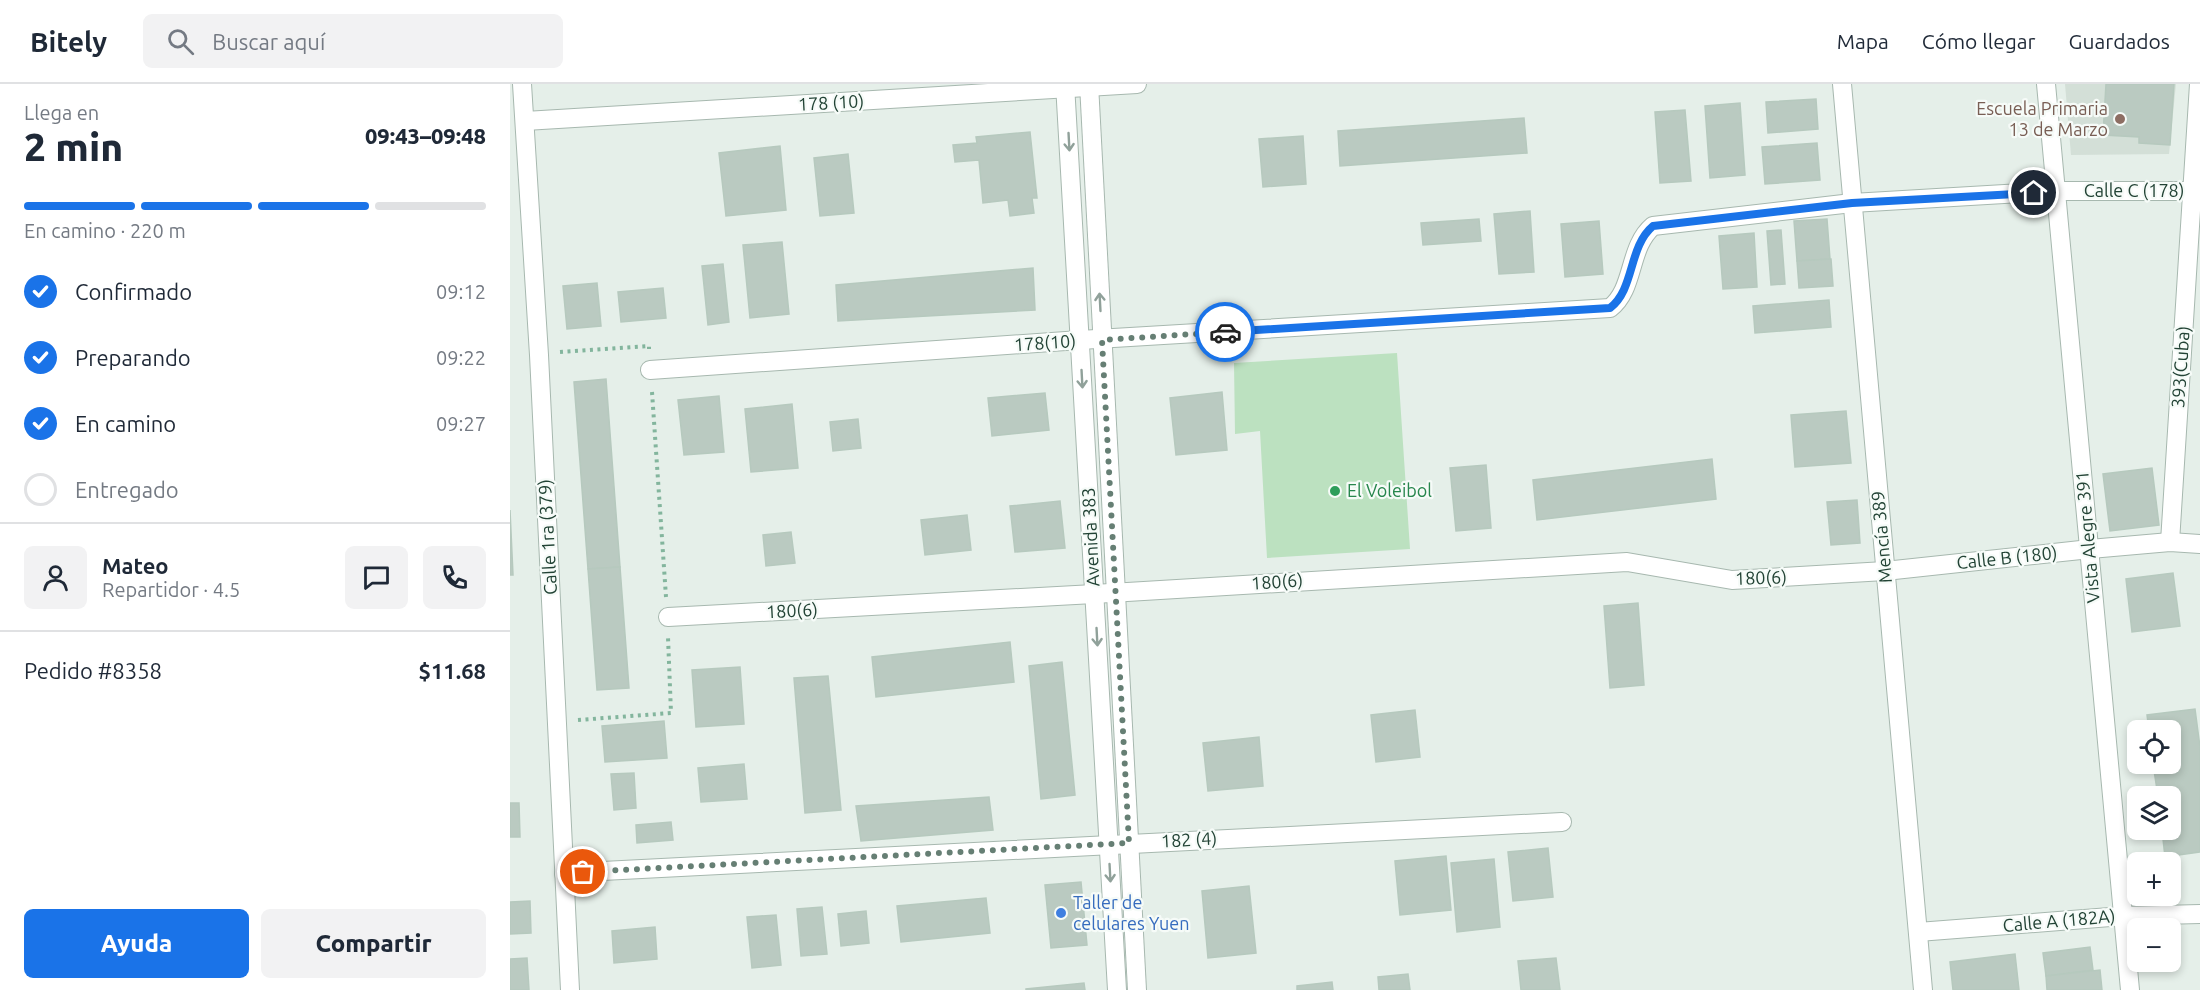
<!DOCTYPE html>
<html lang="es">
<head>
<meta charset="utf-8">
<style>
  :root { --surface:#fff; --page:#f2f2f3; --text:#1f2937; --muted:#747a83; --line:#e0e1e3; --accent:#1a73e8 }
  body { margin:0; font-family:Ubuntu,sans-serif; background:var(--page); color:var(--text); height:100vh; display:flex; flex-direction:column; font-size:22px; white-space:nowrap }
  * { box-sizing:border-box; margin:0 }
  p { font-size:20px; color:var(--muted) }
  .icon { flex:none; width:33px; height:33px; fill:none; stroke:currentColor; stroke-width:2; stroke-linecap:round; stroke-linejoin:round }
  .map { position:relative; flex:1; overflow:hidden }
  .side { display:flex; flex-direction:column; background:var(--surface); width:510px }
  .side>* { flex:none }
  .fabs { position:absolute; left:1617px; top:636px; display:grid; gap:12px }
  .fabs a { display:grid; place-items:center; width:54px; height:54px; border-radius:9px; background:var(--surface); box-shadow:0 3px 9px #0003; font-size:30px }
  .pin { position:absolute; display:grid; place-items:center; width:51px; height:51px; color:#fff; margin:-26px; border:3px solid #fff; border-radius:50%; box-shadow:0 2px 6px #0007 }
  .courier { position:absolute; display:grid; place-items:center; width:60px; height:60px; margin:-30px; border:4px solid #1a73e8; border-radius:50%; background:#fff; color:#222; box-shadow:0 2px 8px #0007 }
  .overview em { font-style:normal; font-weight:800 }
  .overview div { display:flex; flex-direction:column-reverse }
  .overview { display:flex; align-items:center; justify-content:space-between; height:102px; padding:0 24px }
  h1 { font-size:39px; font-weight:800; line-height:45px }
  .bar { display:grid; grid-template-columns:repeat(4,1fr); gap:9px 6px; align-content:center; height:72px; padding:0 24px }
  .bar i { height:8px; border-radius:4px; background:var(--line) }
  .bar .current { background:var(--accent) }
  .bar p { grid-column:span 4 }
  .line { display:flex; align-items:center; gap:15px; padding:0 24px; border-top:2px solid var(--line) }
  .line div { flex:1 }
  .round { display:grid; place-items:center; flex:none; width:63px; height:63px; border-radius:9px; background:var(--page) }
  ol { padding:0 24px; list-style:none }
  li { display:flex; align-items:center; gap:18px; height:66px }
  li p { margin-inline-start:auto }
  li .icon { padding:6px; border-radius:50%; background:var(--accent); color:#fff; stroke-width:4 }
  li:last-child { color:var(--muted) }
  li i { width:33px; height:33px; border:3px solid var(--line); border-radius:50% }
  .primary-button { display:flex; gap:12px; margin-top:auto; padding:12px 24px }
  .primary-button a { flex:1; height:69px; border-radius:9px; background:var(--accent); color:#fff; font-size:24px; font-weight:800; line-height:69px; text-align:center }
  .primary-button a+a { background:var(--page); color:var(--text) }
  header { display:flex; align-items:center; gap:36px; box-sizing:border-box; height:84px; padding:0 30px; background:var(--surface); border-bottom:2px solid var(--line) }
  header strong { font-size:28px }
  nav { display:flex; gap:33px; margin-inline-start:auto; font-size:21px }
  .search { width:420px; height:54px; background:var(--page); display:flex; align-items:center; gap:15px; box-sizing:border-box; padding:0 21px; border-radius:9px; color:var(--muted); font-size:22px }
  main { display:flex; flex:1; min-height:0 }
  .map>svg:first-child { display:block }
  .built { fill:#d3dfd7 }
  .green { fill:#bce1c0 }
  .building { fill:#bacac1; stroke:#b6c9be; stroke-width:1.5 }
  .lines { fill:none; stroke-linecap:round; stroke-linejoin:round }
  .minor-casing { stroke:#a7b8af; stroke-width:20 }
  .path { stroke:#83b59d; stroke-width:4; stroke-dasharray:3 4.5; stroke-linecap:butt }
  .minor { stroke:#fff; stroke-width:18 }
  .oneway { stroke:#90a19a }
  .done { stroke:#667f74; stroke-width:6; stroke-dasharray:0 10.8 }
  .route { stroke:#1a73e8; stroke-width:8 }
  .education-dot { fill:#8d6e63; stroke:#f6fbf8; stroke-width:2 }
  .leisure-dot { fill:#2e9e5b; stroke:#f6fbf8; stroke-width:2 }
  .shop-dot { fill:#3f7fe0; stroke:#f6fbf8; stroke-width:2 }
  .labels { text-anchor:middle; stroke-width:4.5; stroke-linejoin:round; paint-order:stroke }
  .street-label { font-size:18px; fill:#224335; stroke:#f6fbf8 }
  .education-label { font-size:18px; fill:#785e54; stroke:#f6fbf8; text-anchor:end }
  .leisure-label { font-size:18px; fill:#27864d; stroke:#f6fbf8; text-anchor:start }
  .shop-label { font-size:18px; fill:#366cbe; stroke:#f6fbf8; text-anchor:start }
</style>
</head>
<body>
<header>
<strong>Bitely</strong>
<div class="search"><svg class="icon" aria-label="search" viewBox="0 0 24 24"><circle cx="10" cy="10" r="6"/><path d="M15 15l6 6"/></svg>Buscar aquí</div>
<nav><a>Mapa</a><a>Cómo llegar</a><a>Guardados</a></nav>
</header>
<main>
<section class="side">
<div class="overview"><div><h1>2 min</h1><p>Llega en</p></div><em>09:43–09:48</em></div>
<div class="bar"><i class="current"></i><i class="current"></i><i class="current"></i><i></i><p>En camino · 220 m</p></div>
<ol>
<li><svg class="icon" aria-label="check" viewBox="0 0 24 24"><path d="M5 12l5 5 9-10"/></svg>Confirmado<p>09:12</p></li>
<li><svg class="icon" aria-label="check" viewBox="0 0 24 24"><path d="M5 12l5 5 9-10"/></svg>Preparando<p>09:22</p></li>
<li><svg class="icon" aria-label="check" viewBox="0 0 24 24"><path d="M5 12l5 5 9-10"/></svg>En camino<p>09:27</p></li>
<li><i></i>Entregado</li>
</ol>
<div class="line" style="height:108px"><a class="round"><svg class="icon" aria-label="person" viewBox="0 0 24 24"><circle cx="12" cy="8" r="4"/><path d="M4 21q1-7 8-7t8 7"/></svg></a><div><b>Mateo</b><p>Repartidor · 4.5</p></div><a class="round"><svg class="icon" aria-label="chat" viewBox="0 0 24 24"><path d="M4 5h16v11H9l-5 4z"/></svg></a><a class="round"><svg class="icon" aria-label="phone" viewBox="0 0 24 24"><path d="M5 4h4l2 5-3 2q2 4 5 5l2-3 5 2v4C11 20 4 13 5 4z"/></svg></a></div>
<div class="line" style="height:78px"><div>Pedido #8358</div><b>$11.68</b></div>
<div class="primary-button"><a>Ayuda</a><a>Compartir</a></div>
</section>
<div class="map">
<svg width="1690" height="906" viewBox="0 0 1690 906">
  <rect width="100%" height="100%" fill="#e5efe9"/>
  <path class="built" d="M 1555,0 L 1666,0 L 1659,70 L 1561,71 Z"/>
  <path class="green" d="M 887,269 L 900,465 L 757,474 L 750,347 L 725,350 L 724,279 Z"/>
  <g class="building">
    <path d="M 1596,0 L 1664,0 L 1660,61 L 1629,59 L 1629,53 L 1593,51 Z"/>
    <path d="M 1306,15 L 1308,45 L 1258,49 L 1256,18 Z"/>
    <path d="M 1230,19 L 1235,91 L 1200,94 L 1195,22 Z"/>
    <path d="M 1175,26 L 1181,97 L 1150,99 L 1145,28 Z"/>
    <path d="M 1014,34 L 1017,69 L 830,82 L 828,47 Z"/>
    <path d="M 520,48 L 527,114 L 522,114 L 524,129 L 500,132 L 498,116 L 473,119 L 469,76 L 445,78 L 443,61 L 467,59 L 466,53 Z"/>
    <path d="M 793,52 L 796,100 L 753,103 L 749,55 Z"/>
    <path d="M 1307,59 L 1310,96 L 1255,100 L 1252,63 Z"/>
    <path d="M 270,62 L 276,126 L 216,132 L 209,69 Z"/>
    <path d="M 338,70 L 344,129 L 310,132 L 304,74 Z"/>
    <path d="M 1020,127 L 1024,188 L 989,190 L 984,130 Z"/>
    <path d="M 969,135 L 971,157 L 913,161 L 911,139 Z"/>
    <path d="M 1317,135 L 1320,175 L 1287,177 L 1284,137 Z"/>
    <path d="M 1089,137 L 1093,190 L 1055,193 L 1051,140 Z"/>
    <path d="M 1271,146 L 1275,200 L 1261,201 L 1257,147 Z"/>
    <path d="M 1244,149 L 1247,203 L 1213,205 L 1209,152 Z"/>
    <path d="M 272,158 L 279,230 L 240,234 L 233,161 Z"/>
    <path d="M 1321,175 L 1323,202 L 1289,204 L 1287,177 Z"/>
    <path d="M 213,180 L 219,238 L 198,241 L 192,182 Z"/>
    <path d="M 523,184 L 525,226 L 328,237 L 326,201 Z"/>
    <path d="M 87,199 L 91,242 L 57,245 L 53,202 Z"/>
    <path d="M 153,204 L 156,234 L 111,238 L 108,208 Z"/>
    <path d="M 1319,216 L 1321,243 L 1245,249 L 1243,222 Z"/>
    <path d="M 96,295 L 110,483 L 78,485 L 64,298 Z"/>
    <path d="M 712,308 L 717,366 L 666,371 L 660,314 Z"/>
    <path d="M 535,309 L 539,346 L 482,352 L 478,314 Z"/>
    <path d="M 209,312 L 214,368 L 174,371 L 168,316 Z"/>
    <path d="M 282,320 L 288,384 L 241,388 L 235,325 Z"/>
    <path d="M 1336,327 L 1341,379 L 1285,383 L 1281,331 Z"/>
    <path d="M 348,335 L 351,364 L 323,367 L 320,338 Z"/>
    <path d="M 1202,375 L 1206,415 L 1027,436 L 1023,396 Z"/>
    <path d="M 976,381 L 981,444 L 946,447 L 940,384 Z"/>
    <path d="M 1642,384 L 1649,441 L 1600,447 L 1593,390 Z"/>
    <path d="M 1347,416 L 1350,459 L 1321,461 L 1317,418 Z"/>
    <path d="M 550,417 L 555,464 L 505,468 L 500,422 Z"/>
    <path d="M 0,426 L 3,491 L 0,491 Z"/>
    <path d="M 457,431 L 461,466 L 415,471 L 411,436 Z"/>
    <path d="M 281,448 L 285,479 L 256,482 L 253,451 Z"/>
    <path d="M 110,483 L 119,604 L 87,606 L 78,485 Z"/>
    <path d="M 1663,489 L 1670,542 L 1622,548 L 1616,495 Z"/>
    <path d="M 1128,519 L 1134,601 L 1100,604 L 1094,522 Z"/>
    <path d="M 500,558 L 504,598 L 366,613 L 362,573 Z"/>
    <path d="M 552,578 L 565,711 L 531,715 L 519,582 Z"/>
    <path d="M 230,583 L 234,640 L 186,643 L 182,586 Z"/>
    <path d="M 318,592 L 331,726 L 295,729 L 284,594 Z"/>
    <path d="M 1685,625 L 1690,663 L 1690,768 L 1655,773 L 1652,746 L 1660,746 L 1660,712 L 1648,712 L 1643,680 L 1660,680 L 1660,646 L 1639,646 L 1637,631 Z"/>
    <path d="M 905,626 L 910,673 L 866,678 L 861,631 Z"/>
    <path d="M 154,637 L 157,674 L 95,678 L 92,642 Z"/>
    <path d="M 749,653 L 753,702 L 698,707 L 693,659 Z"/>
    <path d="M 234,680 L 237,715 L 191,718 L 188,684 Z"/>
    <path d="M 124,689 L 126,724 L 104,726 L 101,690 Z"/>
    <path d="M 479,713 L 483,746 L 351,757 L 346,722 Z"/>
    <path d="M 0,719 L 9,719 L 10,753 L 0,753 Z"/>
    <path d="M 161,738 L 163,756 L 127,759 L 126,741 Z"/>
    <path d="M 1038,764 L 1043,813 L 1003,817 L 998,768 Z"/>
    <path d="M 936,772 L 941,826 L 890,831 L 885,777 Z"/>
    <path d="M 984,775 L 990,843 L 947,848 L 941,779 Z"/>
    <path d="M 571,798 L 577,861 L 541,864 L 535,801 Z"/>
    <path d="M 739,802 L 746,869 L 698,874 L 692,807 Z"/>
    <path d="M 476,814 L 480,849 L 391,858 L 387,822 Z"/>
    <path d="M 20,817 L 21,849 L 0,850 L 0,818 Z"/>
    <path d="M 312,823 L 317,870 L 291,872 L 287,825 Z"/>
    <path d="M 356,827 L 359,859 L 331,862 L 328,830 Z"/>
    <path d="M 266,831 L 271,881 L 242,884 L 237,833 Z"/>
    <path d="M 145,843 L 147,875 L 104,879 L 102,847 Z"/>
    <path d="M 1580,863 L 1583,886 L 1536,892 L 1533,869 Z"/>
    <path d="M 1505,870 L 1509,906 L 1443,906 L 1440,878 Z"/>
    <path d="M 17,874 L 19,906 L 0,906 L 0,875 Z"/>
    <path d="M 1046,874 L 1050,906 L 1011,906 L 1008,877 Z"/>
    <path d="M 1590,886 L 1592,906 L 1537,906 L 1536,892 Z"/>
    <path d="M 898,890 L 900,906 L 869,906 L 868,893 Z"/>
    <path d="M 822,898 L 823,906 L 787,906 L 787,902 Z"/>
    <path d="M 574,899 L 575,906 L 516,906 L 516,905 Z"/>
  </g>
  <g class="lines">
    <g class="minor-casing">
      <g id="minor">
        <path d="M 12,0 L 29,271 L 60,906"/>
        <path d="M 555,0 L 607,906"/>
        <path d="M 579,0 L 627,906"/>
        <path d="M 1332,0 L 1413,906"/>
        <path d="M 1536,0 L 1620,906"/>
        <path d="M 15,37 L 627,0"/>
        <path d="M 140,286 L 570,256 L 1100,224 C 1125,205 1118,163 1143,142 L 1342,119 L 1546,107 L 1690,107"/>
        <path d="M 1660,458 L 1689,0"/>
        <path d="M 158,533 L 584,510 L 1117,478 L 1222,496 L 1375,487 L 1580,465 L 1660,458 L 1690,460"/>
        <path d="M 54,790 L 73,788 L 1052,738"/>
        <path d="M 1408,848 L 1613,832 L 1690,830"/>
      </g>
    </g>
    <g class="path">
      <path d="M 50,268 L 139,262 L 139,265"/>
      <path d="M 142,308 L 156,513"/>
      <path d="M 68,636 L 161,629 L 158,553"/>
    </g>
    <use href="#minor" class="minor"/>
  </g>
  <defs><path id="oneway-shaft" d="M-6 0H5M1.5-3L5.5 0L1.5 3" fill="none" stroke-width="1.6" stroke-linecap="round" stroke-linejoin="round" transform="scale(1.5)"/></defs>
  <g class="oneway">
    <use href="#oneway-shaft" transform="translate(559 58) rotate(87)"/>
    <use href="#oneway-shaft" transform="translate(590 218) rotate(-93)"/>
    <use href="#oneway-shaft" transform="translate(572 295) rotate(87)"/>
    <use href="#oneway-shaft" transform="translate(587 553) rotate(87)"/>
    <use href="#oneway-shaft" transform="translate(600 789) rotate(87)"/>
  </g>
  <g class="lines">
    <path class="done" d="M 73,788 L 619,759 L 592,256 L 715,248"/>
    <path class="route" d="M 715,248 L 1100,224 C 1125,205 1118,163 1143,142 L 1342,119 L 1524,109"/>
  </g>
  <circle class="education-dot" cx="1610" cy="35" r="6"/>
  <circle class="leisure-dot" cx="825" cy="407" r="6"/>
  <circle class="shop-dot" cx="551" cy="829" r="6"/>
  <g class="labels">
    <g class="street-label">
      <text transform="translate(321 19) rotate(-3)" y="6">178 (10)</text>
      <text x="1624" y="113">Calle C (178)</text>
      <text transform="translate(535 259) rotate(-4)" y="6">178(10)</text>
      <text transform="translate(1671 283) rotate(-86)" y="6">393(Cuba)</text>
      <text transform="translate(38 453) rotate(-93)" y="6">Calle 1ra (379)</text>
      <text transform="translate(581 453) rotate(-93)" y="6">Avenida 383</text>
      <text transform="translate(1372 453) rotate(-95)" y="6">Mencía 389</text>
      <text transform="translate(1578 453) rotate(-95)" y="6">Vista Alegre 391</text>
      <text transform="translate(1497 474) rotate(-6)" y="6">Calle B (180)</text>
      <text transform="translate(1251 494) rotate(-2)" y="6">180(6)</text>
      <text transform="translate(767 498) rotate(-4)" y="6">180(6)</text>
      <text transform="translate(282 527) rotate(-3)" y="6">180(6)</text>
      <text transform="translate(679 756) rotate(-3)" y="6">182 (4)</text>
      <text transform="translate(1549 837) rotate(-5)" y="6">Calle A (182A)</text>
    </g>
    <g class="education-label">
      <text x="1598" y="31">Escuela Primaria<tspan x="1598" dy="21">13 de Marzo</tspan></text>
    </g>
    <g class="leisure-label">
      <text x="837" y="413">El Voleibol</text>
    </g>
    <g class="shop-label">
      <text x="563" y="825">Taller de<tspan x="563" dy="21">celulares Yuen</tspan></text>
    </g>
  </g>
</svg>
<div class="fabs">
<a><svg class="icon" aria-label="locate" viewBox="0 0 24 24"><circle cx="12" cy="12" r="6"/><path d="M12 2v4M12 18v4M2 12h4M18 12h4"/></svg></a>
<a><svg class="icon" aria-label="layers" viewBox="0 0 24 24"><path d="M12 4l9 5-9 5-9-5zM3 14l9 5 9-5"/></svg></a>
<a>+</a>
<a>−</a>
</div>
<div class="pin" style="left:73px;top:788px;background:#ea580c"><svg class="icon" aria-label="bag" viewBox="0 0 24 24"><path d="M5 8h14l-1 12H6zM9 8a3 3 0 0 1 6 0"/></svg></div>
<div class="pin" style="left:1524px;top:109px;background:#1f2937"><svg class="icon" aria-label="home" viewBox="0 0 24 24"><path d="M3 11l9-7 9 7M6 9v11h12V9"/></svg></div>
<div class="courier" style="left:715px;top:248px"><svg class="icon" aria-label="car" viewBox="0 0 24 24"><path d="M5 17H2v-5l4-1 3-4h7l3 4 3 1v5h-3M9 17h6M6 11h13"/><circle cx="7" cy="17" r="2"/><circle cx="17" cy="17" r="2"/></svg></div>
</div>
</main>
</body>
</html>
